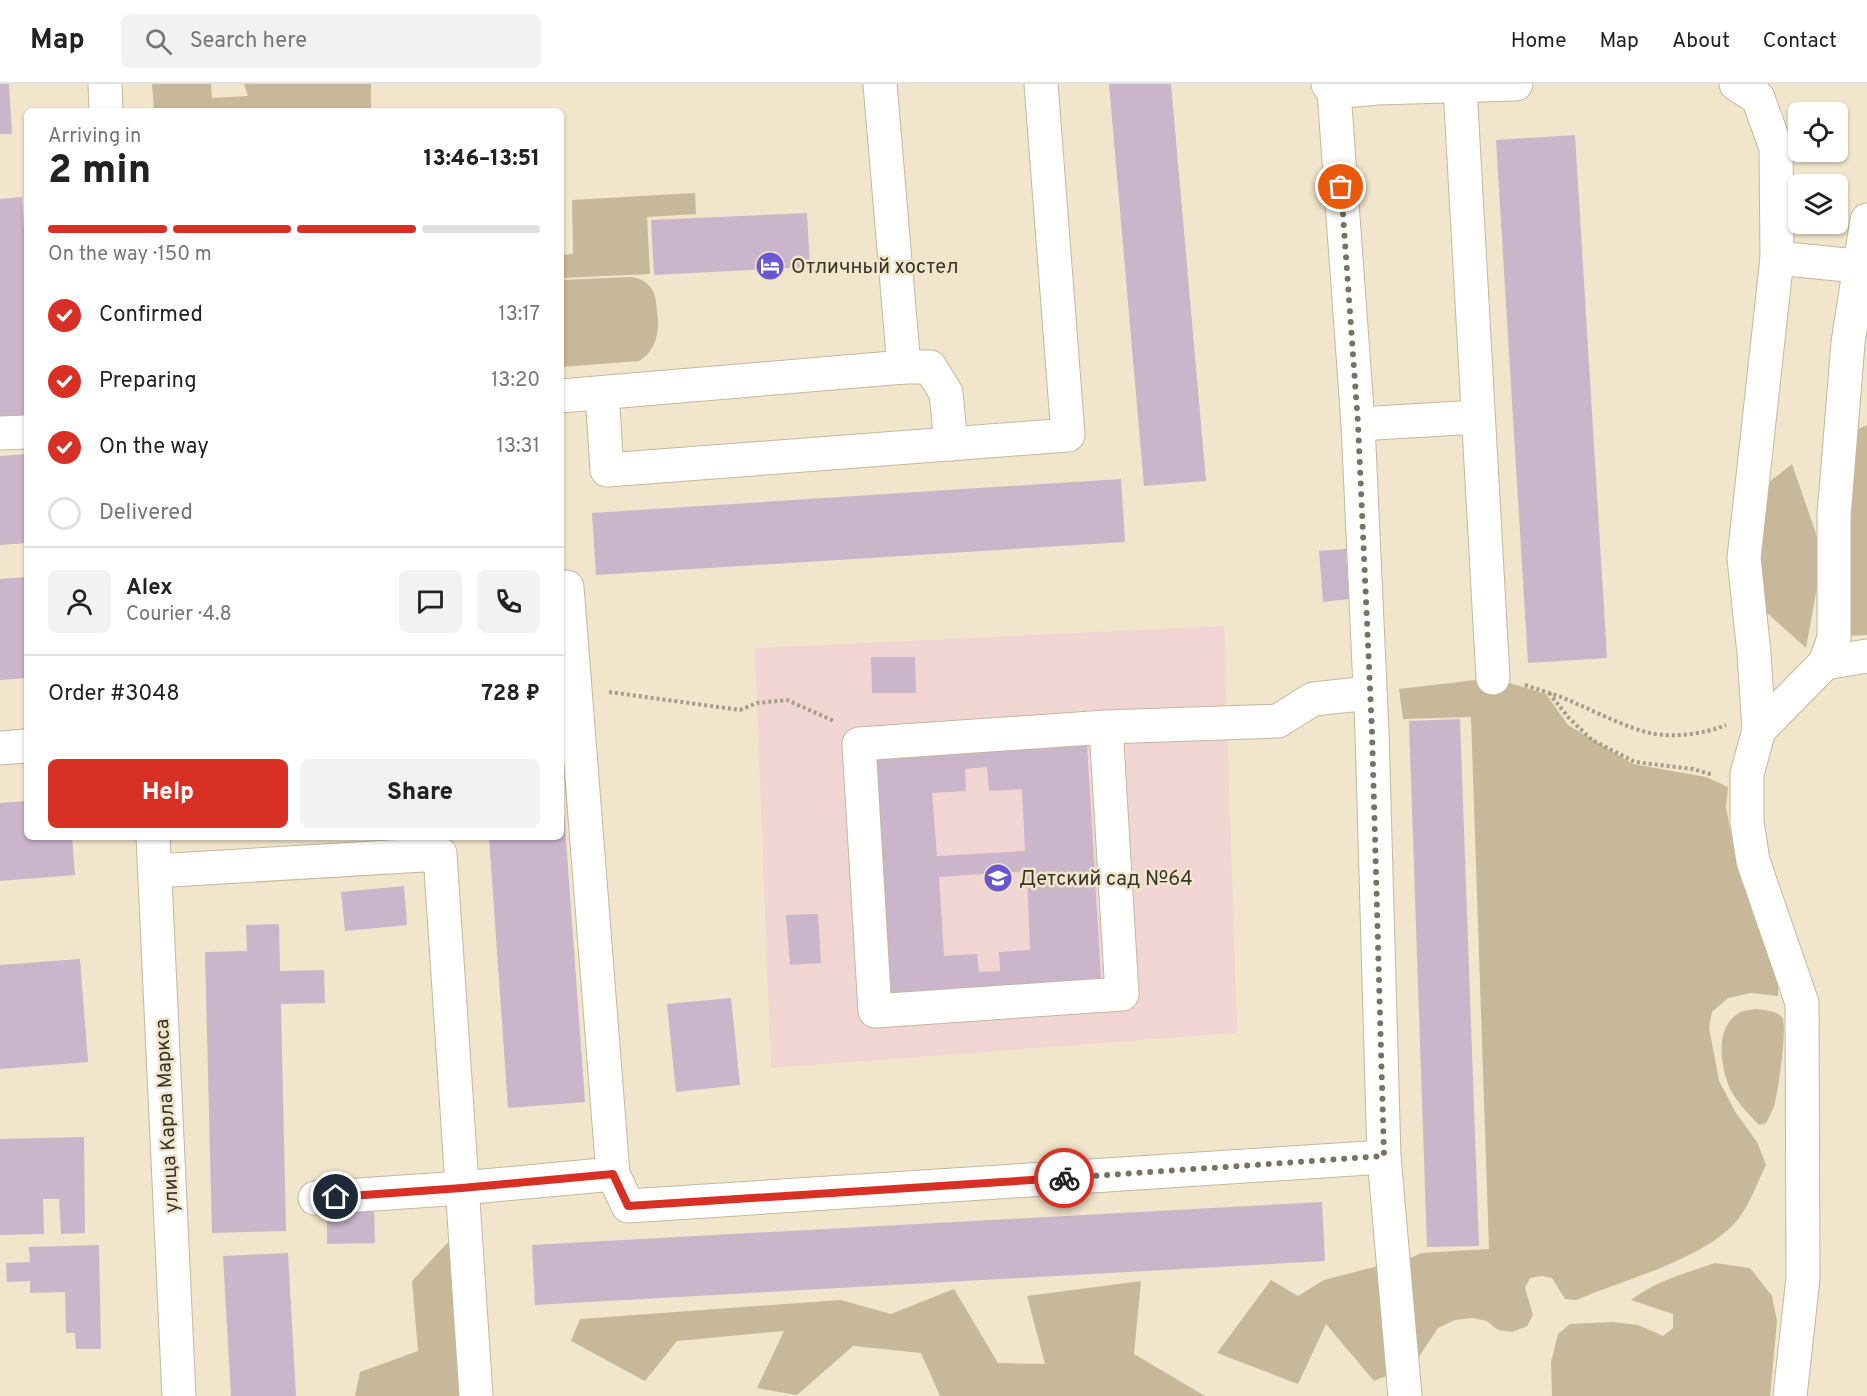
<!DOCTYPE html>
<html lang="en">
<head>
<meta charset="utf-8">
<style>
  :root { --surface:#fff; --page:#f2f2f2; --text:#222; --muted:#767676; --line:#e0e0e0; --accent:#d93025 }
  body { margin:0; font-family:Overpass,sans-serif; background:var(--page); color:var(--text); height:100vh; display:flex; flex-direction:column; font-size:22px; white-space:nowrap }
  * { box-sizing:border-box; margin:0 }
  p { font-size:20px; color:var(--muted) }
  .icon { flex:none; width:33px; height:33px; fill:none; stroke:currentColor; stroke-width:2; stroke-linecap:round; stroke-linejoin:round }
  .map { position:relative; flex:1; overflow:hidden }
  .details { position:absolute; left:24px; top:24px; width:540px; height:732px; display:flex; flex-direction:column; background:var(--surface); border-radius:9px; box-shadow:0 2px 4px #0004 }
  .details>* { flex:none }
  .buttons { position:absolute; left:1788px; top:18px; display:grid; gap:12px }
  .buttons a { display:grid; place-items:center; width:60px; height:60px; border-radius:9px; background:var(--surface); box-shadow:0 2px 4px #0004; font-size:30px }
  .pin { position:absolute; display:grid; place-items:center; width:51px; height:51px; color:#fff; margin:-26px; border:3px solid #fff; border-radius:50%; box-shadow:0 2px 6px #0007 }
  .courier { position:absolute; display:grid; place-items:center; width:60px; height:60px; margin:-30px; border:4px solid #d93025; border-radius:50%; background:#fff; color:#222; box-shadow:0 2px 8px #0007 }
  .headline em { font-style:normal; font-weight:800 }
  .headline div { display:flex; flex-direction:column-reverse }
  .headline { display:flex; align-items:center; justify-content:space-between; height:102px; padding:0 24px }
  h1 { font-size:39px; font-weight:800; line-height:45px }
  .bar { display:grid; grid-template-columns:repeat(4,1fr); gap:9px 6px; align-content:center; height:72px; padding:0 24px }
  .bar i { height:8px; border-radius:4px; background:var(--line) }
  .bar .current { background:var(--accent) }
  .bar p { grid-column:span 4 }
  .line { display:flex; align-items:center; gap:15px; padding:0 24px; border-top:2px solid var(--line) }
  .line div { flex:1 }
  .round { display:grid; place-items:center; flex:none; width:63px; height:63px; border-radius:9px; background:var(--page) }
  ol { padding:0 24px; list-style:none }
  li { display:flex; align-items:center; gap:18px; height:66px }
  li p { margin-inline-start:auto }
  li .icon { padding:6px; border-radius:50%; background:var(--accent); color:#fff; stroke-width:4 }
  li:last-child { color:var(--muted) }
  li i { width:33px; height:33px; border:3px solid var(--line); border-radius:50% }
  .cta { display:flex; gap:12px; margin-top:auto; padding:12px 24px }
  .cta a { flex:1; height:69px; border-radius:9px; background:var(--accent); color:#fff; font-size:24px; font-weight:800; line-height:69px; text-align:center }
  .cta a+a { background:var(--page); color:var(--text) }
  header { display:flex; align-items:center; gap:36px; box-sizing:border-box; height:84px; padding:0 30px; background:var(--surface); border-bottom:2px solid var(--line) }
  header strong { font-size:28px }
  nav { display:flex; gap:33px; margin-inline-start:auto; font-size:21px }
  .search { width:420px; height:54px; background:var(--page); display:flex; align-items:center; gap:15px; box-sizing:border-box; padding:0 21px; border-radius:9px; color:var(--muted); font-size:22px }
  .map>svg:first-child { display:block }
  .education { fill:#f0d5d2 }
  .green { fill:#c6b898 }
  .building { fill:#cab5ca; fill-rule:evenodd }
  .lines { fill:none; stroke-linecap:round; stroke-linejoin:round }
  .minor-casing { stroke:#c3b89f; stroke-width:35 }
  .path { stroke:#a59c89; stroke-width:4; stroke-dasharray:3 3; stroke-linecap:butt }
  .minor { stroke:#fff; stroke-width:33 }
  .done { stroke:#797262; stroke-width:6; stroke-dasharray:0 10.8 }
  .route { stroke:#d93025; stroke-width:8 }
  .labels { text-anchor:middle; stroke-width:5; stroke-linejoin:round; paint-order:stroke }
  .poi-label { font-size:20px; fill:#38342a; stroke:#f1e5cb; text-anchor:start }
  .street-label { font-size:20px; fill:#38342a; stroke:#f1e5cb }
</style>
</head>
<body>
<header>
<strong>Map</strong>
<div class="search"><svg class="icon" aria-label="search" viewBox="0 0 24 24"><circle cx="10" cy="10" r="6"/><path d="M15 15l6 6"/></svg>Search here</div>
<nav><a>Home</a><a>Map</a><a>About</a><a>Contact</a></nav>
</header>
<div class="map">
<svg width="1867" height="1312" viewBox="0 0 1867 1312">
  <rect width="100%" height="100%" fill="#f1e5cb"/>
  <path class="education" d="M 1224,542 L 1237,949 L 771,984 L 755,564 Z"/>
  <g class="green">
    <path d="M 152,0 L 211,0 L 212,14 L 248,12 L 244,0 L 371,0 L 371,27 L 154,27 Z"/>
    <path d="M 695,109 L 696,130 L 647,133 L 650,190 L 561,194 L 561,171 L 573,170 L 572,116 Z"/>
    <path d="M 631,193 C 639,194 646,197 651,204 C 656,210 656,219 657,227 C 660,247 657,266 639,277 L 561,283 L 561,196 Z"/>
    <path d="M 1867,341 L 1867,551 L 1846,552 L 1852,348 Z"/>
    <path d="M 1792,380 L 1823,470 L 1806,564 L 1744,508 L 1748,415 Z"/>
    <path d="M 1493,594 L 1546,610 L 1568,641 L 1633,680 L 1706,693 L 1728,703 L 1726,723 L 1734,766 L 1743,786 L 1778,898 L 1778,912 L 1751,909 L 1728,914 L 1712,928 L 1709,943 L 1719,997 L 1736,1029 L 1757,1058 L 1766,1081 C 1756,1101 1748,1126 1733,1141 C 1698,1177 1623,1196 1576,1216 L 1565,1215 L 1552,1194 L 1542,1192 L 1530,1194 L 1525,1204 L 1533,1231 L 1527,1242 L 1512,1248 L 1498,1246 L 1487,1237 L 1472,1234 L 1455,1236 L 1438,1244 L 1414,1280 L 1374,1297 L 1326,1240 L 1298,1300 L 1217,1269 L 1271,1196 L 1298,1212 L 1324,1196 L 1413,1173 L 1421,1169 L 1489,1165 L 1471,633 L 1403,635 L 1399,605 Z"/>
    <path d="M 1755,925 C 1763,926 1776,926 1782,933 C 1788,940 1778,1010 1774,1022 C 1772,1028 1769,1033 1766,1039 L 1759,1041 C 1748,1029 1734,1016 1728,1000 C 1720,978 1715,941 1741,928 C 1745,926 1751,926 1755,925 Z"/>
    <path d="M 450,1156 L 466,1312 L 355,1312 L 360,1288 L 418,1267 L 412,1197 Z"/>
    <path d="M 1715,1179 L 1750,1184 L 1772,1212 L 1777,1237 L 1770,1312 L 1552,1312 L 1551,1278 L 1558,1250 L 1570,1240 L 1613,1238 L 1638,1241 L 1663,1252 L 1673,1244 L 1673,1230 L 1631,1216 C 1656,1197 1686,1189 1715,1179 Z"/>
    <path d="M 1141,1197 L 1134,1270 L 1205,1312 L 940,1312 L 921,1269 L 853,1262 L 797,1311 L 757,1304 L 784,1247 L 677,1257 L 645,1297 L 571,1257 L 580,1235 L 841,1216 L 891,1230 L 954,1205 L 998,1279 L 1045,1280 L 1027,1212 Z"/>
  </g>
  <g class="building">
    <path d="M 0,0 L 9,0 L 12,50 L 0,50 Z"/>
    <path d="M 1109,0 L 1171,0 L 1206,397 L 1144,402 Z"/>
    <path d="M 1575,51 L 1607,574 L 1528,579 L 1496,56 Z"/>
    <path d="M 22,113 L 27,192 L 27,334 L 0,336 L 0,115 Z"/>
    <path d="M 807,129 L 810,183 L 654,191 L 651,136 Z"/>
    <path d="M 27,370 L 27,459 L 0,461 L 0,372 Z"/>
    <path d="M 1121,395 L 1125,458 L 596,491 L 592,429 Z"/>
    <path d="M 1346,465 L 1349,515 L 1323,518 L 1319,467 Z"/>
    <path d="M 27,493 L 27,594 L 0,596 L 0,495 Z"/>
    <path d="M 871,573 L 915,573 L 916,609 L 872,609 Z"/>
    <path d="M 1460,635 L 1479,1162 L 1427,1163 L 1409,637 Z"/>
    <path d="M 1087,660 L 1101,896 L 891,911 L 874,675 ZM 987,683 L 989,707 L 1022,705 L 1025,767 L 937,772 L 932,709 L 966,707 L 965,685 ZM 1027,787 L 1030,866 L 999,868 L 1000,887 L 979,888 L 977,870 L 944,872 L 939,793 Z"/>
    <path d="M 561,714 L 563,714 L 585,1018 L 508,1024 L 489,753 L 561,753 Z"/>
    <path d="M 27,717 L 27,753 L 72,753 L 75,791 L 0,797 L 0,719 Z"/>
    <path d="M 404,802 L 407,841 L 345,847 L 341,808 Z"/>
    <path d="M 818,830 L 821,879 L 790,881 L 786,831 Z"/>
    <path d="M 279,840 L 280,887 L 324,886 L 325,919 L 281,920 L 286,1147 L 212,1149 L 205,868 L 247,867 L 246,841 Z"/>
    <path d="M 80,875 L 88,978 L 0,985 L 0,881 Z"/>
    <path d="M 731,914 L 740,1001 L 676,1008 L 667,920 Z"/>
    <path d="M 84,1053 L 85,1149 L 61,1150 L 59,1115 L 43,1115 L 44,1150 L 0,1151 L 0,1055 Z"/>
    <path d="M 1322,1118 L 1325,1177 L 535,1221 L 532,1161 Z"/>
    <path d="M 374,1125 L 375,1159 L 327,1160 L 327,1126 Z"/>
    <path d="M 99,1161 L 101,1265 L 76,1265 L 75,1249 L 66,1249 L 65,1208 L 30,1209 L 30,1197 L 7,1198 L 6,1179 L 30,1178 L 29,1163 Z"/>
    <path d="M 288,1169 L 296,1312 L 231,1312 L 223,1172 Z"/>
  </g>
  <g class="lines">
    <g class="minor-casing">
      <g id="minor">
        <path d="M 105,0 L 106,27"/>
        <path d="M 1328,0 L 1334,8 L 1358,340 L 1372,648 L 1384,1073 L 1405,1312"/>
        <path d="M 1736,0 L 1758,14 L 1776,64 L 1777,174 L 1744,474 L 1754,570 L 1759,646 L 1747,690 L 1747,738 L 1753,777 L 1802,919 L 1803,1194 L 1790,1312"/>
        <path d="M 1460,3 L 1493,594"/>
        <path d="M 1334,8 L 1377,4 L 1516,0"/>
        <path d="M 1777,174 L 1867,183"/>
        <path d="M 904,283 L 930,283 L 946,309 L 951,360"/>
        <path d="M 602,309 L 607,386 L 1068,351 L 1041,0"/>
        <path d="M 561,312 L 904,283 L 880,0"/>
        <path d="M 1358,340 L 1477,333"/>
        <path d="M 0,349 L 27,348"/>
        <path d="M 1825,579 L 1834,554 L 1834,432 L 1848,259 L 1867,136"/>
        <path d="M 1106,643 L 859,660 L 875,927 L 1122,910 L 1106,643 L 1278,637 L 1313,615 L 1370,609"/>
        <path d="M 1759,646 L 1825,579 L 1867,572"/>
        <path d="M 0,664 L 27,662"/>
        <path d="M 153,753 L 179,1312"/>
        <path d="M 155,787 L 440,770 L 476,1312"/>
        <path d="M 613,1090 L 628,1122 L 1384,1073"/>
        <path d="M 315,1114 L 462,1104 L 613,1090 L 567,503"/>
      </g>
    </g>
    <g class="path">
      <path d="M 1525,601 C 1543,607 1561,612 1577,620 C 1601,630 1625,643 1650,649 C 1673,654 1705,650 1726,641"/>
      <path d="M 609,608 L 740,626 L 757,619 L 787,616 L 834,637"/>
      <path d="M 1549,609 L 1568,633 L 1592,656 L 1635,678 L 1693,685 L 1713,691"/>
    </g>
    <use href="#minor" class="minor"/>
  </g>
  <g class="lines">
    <path class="done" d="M 1064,1094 L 1384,1072 L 1372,648 L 1358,340 L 1341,103"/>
    <path class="route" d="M 336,1113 L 462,1104 L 613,1090 L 628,1122 L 1064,1094"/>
  </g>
  <defs>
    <g id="hotel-disc" transform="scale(1.5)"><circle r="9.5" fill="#6a57d0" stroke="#f1e5cb"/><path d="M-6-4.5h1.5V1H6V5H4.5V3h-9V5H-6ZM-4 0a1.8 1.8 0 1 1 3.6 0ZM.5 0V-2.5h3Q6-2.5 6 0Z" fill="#fff"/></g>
    <g id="school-disc" transform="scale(1.5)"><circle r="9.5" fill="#6a57d0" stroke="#f1e5cb"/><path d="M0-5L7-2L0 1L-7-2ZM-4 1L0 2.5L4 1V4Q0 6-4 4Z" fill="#fff"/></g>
  </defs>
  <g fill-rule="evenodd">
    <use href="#hotel-disc" x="770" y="182"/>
    <use href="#school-disc" x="998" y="794"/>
  </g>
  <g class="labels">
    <g class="poi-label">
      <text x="791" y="189">Отличный хостел</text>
      <text x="1019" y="801">Детский сад №64</text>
    </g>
    <g class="street-label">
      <text transform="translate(166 1032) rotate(-93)" y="7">улица Карла Маркса</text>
    </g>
  </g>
</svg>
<div class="buttons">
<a><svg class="icon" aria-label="locate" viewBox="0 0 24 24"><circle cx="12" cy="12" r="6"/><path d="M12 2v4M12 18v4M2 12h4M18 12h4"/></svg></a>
<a><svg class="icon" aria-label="layers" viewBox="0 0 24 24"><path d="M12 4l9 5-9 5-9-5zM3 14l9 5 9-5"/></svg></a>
</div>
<div class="pin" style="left:1341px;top:103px;background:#ea580c"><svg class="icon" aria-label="bag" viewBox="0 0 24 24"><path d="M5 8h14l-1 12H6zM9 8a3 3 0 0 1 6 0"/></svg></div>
<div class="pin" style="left:336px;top:1113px;background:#1f2937"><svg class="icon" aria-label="home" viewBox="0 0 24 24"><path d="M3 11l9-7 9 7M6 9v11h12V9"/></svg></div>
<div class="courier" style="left:1064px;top:1094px"><svg class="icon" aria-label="bike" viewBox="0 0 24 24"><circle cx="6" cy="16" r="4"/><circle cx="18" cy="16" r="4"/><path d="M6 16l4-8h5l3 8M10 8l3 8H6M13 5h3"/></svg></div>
<section class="details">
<div class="headline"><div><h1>2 min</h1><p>Arriving in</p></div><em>13:46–13:51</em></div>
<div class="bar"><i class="current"></i><i class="current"></i><i class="current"></i><i></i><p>On the way · 150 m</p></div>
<ol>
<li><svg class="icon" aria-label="check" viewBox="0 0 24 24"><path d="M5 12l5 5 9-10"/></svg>Confirmed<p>13:17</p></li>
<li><svg class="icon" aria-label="check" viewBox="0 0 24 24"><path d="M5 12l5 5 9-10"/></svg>Preparing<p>13:20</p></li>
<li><svg class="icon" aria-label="check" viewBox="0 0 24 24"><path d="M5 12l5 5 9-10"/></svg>On the way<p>13:31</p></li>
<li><i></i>Delivered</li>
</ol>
<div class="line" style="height:108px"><a class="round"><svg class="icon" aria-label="person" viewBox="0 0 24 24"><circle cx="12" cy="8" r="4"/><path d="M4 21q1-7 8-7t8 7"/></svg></a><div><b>Alex</b><p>Courier · 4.8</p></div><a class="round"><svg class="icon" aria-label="chat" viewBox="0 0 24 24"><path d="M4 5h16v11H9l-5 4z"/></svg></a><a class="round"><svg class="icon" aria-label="phone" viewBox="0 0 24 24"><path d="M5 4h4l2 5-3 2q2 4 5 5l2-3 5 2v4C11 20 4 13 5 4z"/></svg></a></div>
<div class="line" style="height:78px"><div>Order #3048</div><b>728 ₽</b></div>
<div class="cta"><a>Help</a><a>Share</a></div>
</section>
</div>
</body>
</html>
